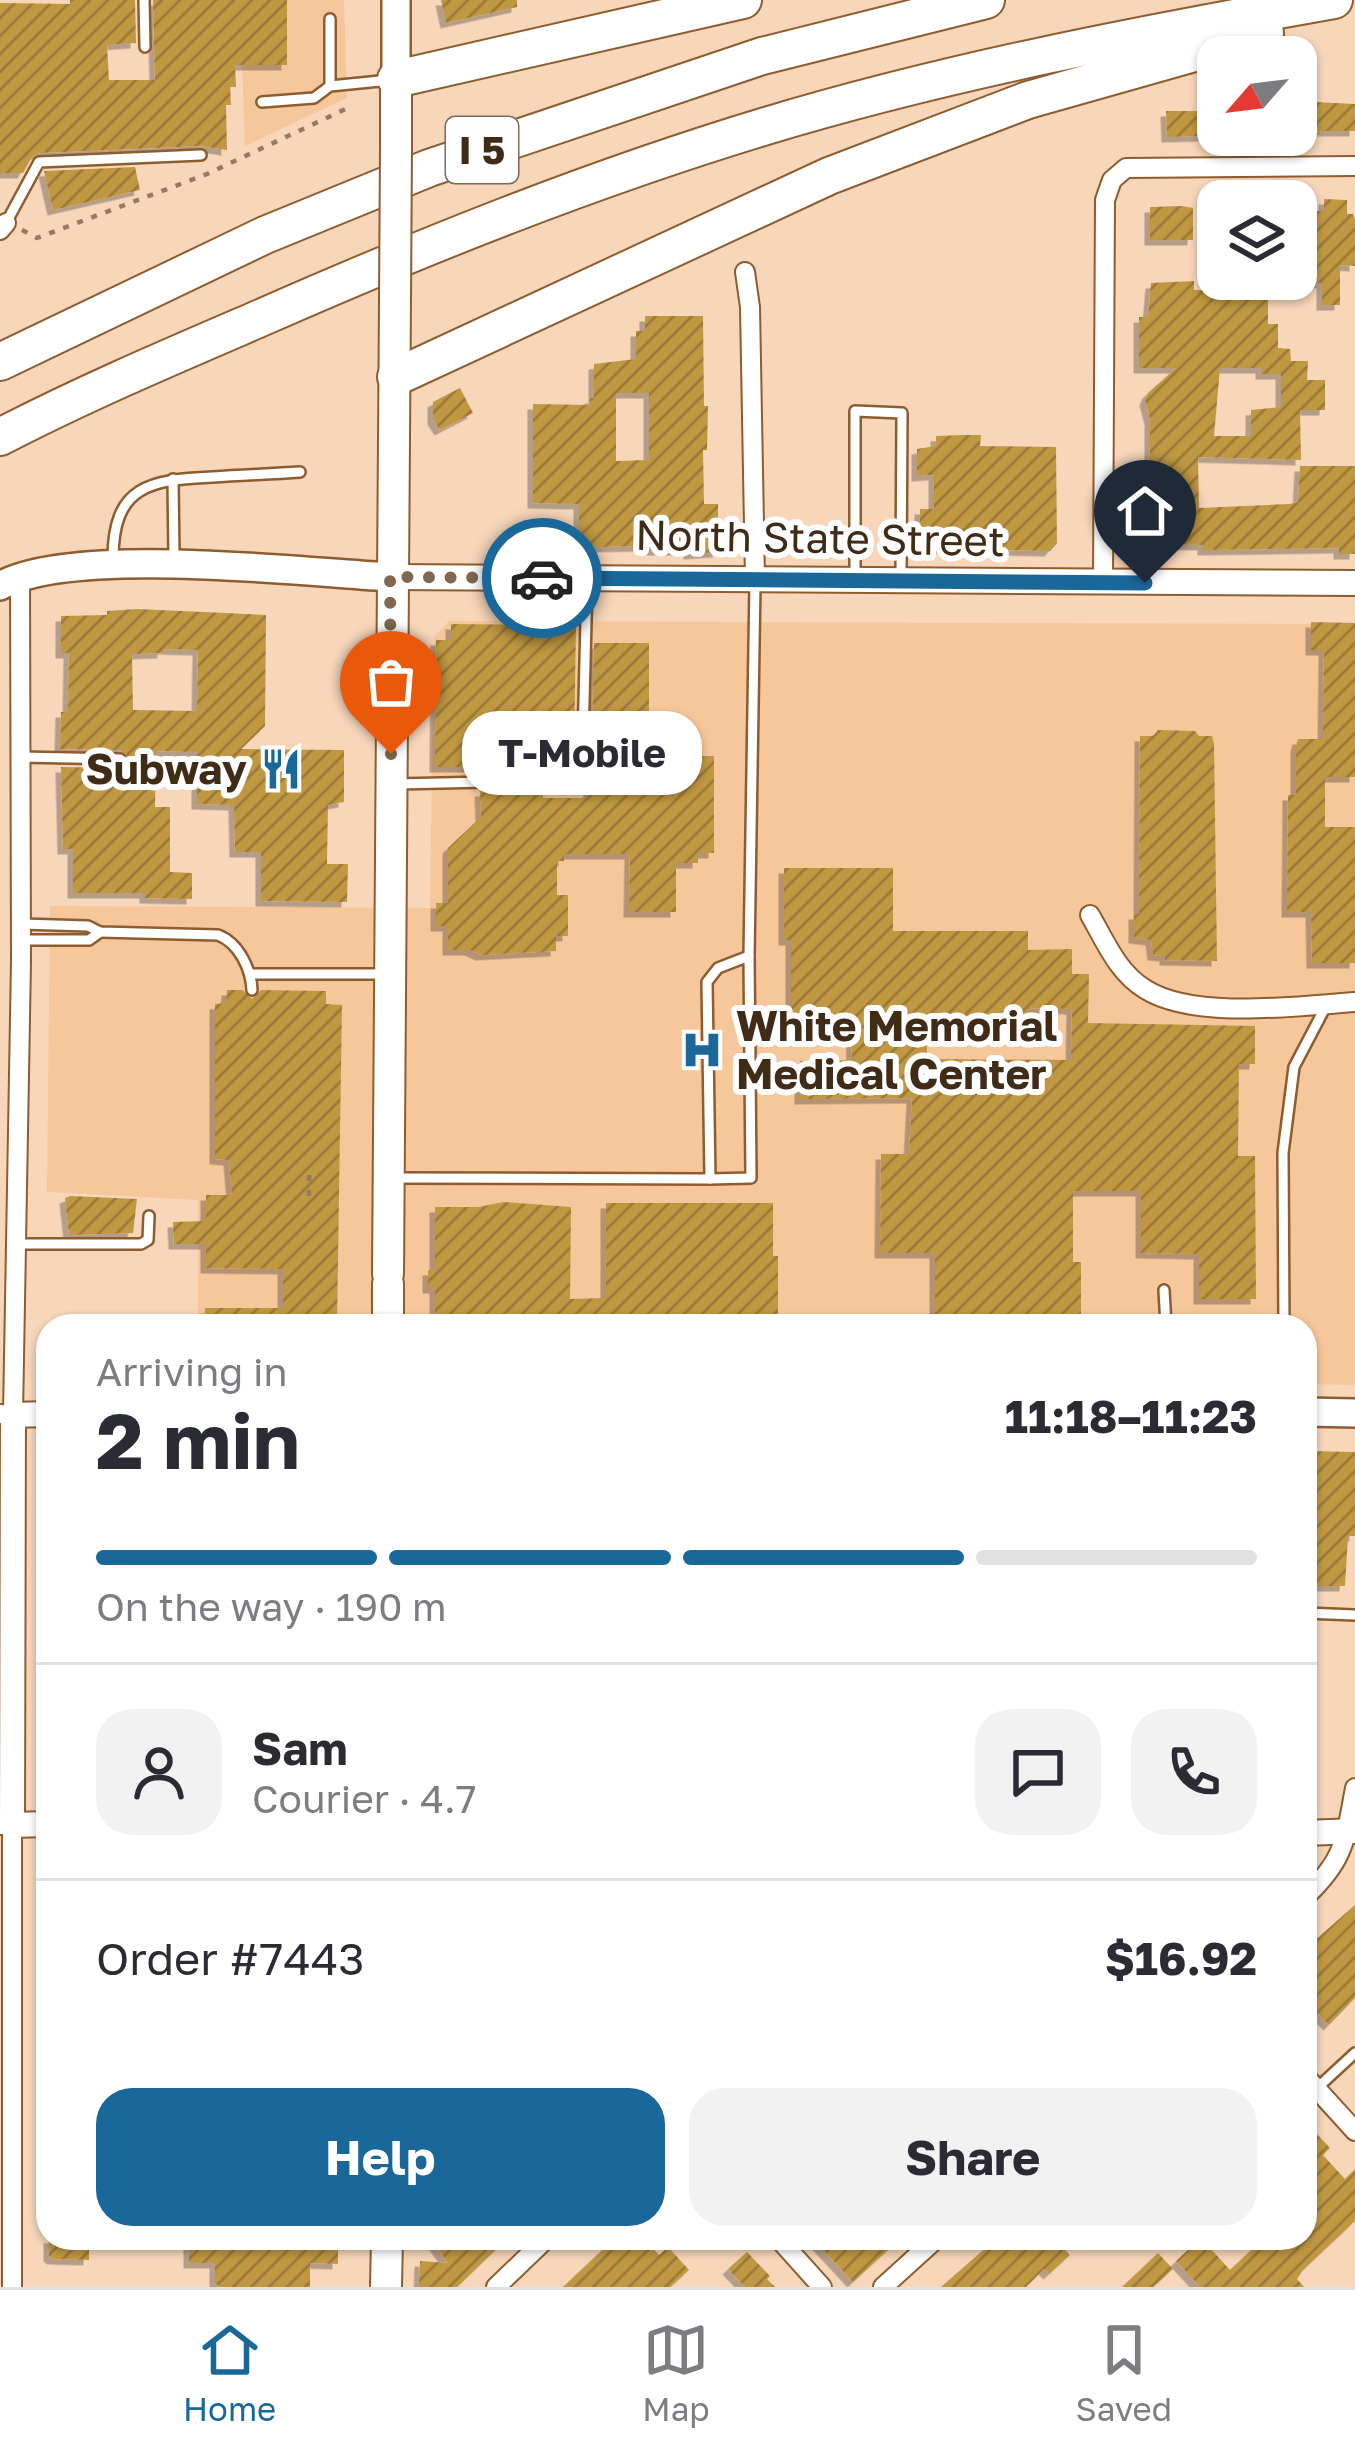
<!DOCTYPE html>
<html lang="en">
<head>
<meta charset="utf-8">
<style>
  :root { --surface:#fff; --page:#f2f2f3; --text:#2b2b33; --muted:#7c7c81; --line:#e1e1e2; --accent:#1a689a }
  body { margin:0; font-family:"Golos Text",sans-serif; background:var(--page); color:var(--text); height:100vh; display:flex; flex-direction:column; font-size:45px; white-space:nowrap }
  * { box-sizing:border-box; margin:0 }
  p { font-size:39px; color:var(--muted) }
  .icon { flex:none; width:66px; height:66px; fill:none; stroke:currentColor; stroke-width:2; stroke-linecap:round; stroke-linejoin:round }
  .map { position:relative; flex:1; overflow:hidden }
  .panel { position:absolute; left:36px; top:1314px; width:1281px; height:936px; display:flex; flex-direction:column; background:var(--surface); border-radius:36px; box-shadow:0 3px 9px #0004 }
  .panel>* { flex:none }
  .needle { width:78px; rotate:242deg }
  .tools { position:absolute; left:1197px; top:36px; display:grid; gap:24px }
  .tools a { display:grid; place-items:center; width:120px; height:120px; border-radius:24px; background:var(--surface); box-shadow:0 3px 9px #0004; font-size:60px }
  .pin { position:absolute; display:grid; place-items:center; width:102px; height:102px; color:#fff; margin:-123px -51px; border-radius:50% 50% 50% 0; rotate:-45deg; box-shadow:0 0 12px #0007 }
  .pin .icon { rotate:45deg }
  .courier { position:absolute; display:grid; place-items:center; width:120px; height:120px; margin:-60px; border:9px solid #1a689a; border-radius:50%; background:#fff; color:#222; box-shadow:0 3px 15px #0007 }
  .bubble { position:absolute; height:84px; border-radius:36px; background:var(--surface); box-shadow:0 3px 9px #0004; font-size:39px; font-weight:700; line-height:84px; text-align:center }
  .summary em { font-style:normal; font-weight:700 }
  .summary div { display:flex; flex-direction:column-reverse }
  .summary { display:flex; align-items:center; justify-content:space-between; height:204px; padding:0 60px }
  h1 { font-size:78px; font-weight:700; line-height:90px }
  .bar { display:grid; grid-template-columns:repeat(4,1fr); gap:18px 12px; align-content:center; height:144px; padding:0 60px }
  .bar i { height:15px; border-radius:9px; background:var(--line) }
  .bar .active { background:var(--accent) }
  .bar p { grid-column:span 4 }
  .line { display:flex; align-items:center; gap:30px; padding:0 60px; border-top:3px solid var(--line) }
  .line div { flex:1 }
  .round { display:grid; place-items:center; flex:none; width:126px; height:126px; border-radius:36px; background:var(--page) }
  .primary-button { display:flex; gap:24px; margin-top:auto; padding:24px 60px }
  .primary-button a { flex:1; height:138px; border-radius:36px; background:var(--accent); color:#fff; font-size:48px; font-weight:700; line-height:138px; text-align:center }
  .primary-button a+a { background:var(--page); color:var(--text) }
  .dock { display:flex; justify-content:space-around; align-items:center; height:168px; border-top:3px solid var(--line); background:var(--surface); font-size:33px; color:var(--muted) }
  .dock a { display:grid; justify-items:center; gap:6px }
  .dock .active { color:var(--accent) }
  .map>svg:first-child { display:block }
  .built { fill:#f7c79c }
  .building { fill:url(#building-hatch); fill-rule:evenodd; filter:url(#shadow) }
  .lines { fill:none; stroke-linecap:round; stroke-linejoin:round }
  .service-casing { stroke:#8d5d2f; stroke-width:14 }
  .minor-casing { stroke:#8d5d2f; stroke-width:22 }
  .tertiary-casing { stroke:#8d5d2f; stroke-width:28 }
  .secondary-casing { stroke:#8d5d2f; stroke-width:32 }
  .primary-casing { stroke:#8d5d2f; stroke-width:34 }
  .motorway-casing { stroke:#8d5d2f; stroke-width:40 }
  .path { stroke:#957a62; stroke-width:4.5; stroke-dasharray:6 9; stroke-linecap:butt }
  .service { stroke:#fff; stroke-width:9 }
  .minor { stroke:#fff; stroke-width:18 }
  .tertiary { stroke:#fff; stroke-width:24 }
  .secondary { stroke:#fff; stroke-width:27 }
  .primary { stroke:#fff; stroke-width:30 }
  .motorway { stroke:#fff; stroke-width:36 }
  .primary-bridge-casing { stroke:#8d5d2f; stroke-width:34; stroke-linecap:butt }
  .primary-bridge { stroke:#fff; stroke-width:30 }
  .done { stroke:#806750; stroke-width:12; stroke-dasharray:0 21.6 }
  .route { stroke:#1a689a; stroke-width:15 }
  .labels { text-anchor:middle; stroke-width:12; stroke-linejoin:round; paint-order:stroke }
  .shield { fill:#fefefe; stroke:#796a5c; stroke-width:3 }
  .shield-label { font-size:39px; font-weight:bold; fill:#402b17 }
  .street-label { font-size:42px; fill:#402b17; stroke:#fefefe }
  .poi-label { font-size:42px; font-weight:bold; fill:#402b17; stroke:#fefefe; text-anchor:end }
</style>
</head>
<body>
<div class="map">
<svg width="1355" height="2287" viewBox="0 0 1355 2287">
  <defs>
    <pattern id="building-hatch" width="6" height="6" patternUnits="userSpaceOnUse" patternTransform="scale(3)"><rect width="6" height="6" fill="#c19843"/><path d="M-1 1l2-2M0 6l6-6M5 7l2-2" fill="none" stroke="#9e7c37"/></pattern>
    <filter id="shadow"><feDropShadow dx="-5.5" dy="5.5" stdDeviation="0" flood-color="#0004"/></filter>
  </defs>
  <rect width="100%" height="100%" fill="#f7d6ba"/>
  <g class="built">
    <path d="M 240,0 L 344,0 L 347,98 L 245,146 Z"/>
    <path d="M 449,621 L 1355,624 L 1355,1385 L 1305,1384 L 1305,1326 L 198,1326 L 198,1200 L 47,1192 L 50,906 L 430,908 L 434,637 Z"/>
  </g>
  <g class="building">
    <path d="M 70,0 L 135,0 L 136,43 L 107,45 L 109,80 L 155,80 L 153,0 L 287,0 L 287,65 L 235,65 L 236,87 L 230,87 L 231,105 L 226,105 L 227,150 L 201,146 L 39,153 L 32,157 L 23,173 L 0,173 L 0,3 L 70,4 Z"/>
    <path d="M 441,0 L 517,0 L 517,7 L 446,23 Z"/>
    <path d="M 1296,101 L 1355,104 L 1355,131 L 1320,131 L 1321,135 L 1296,136 Z"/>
    <path d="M 1166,111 L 1218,111 L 1218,129 L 1211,129 L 1211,136 L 1167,137 Z"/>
    <path d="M 135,167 L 140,190 L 53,210 L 44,171 Z"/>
    <path d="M 1324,199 L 1347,200 L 1347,214 L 1353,214 L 1355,219 L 1355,266 L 1340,265 L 1340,305 L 1322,305 L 1322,283 L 1296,282 L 1296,211 L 1324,211 Z"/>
    <path d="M 1182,206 L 1193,208 L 1193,240 L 1150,240 L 1150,207 Z"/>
    <path d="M 1233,279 L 1268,279 L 1268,324 L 1278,324 L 1278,348 L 1290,349 L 1291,361 L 1308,361 L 1307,380 L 1325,380 L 1325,410 L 1300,410 L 1301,460 L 1198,457 L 1199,508 L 1289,504 L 1298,502 L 1300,466 L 1355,466 L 1355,554 L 1339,554 L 1339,548 L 1203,550 L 1203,545 L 1144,544 L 1150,464 L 1150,419 L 1145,400 L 1148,393 L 1176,368 L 1139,368 L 1139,317 L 1148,317 L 1151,283 L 1194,281 L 1194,290 L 1233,290 ZM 1220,368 L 1261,368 L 1261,374 L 1281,374 L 1281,407 L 1251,410 L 1251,436 L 1214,436 Z"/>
    <path d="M 645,316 L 703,316 L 704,406 L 708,406 L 707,450 L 703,450 L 704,504 L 718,504 L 718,552 L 689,554 L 689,550 L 652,550 L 652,546 L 590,547 L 590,542 L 579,542 L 579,504 L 533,503 L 533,404 L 590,405 L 590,398 L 594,398 L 594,364 L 636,359 L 636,331 L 645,331 ZM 616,393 L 649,393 L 649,460 L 616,461 Z"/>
    <path d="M 460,388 L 473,413 L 440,430 L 433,419 L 433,402 Z"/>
    <path d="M 963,435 L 981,435 L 980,446 L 1056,447 L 1057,543 L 1050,551 L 926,548 L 926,543 L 920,543 L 920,509 L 934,509 L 934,475 L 917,476 L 917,449 L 936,446 L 936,436 Z"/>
    <path d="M 137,609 L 266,615 L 265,726 L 241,749 L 344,750 L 344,802 L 328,805 L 327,864 L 348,864 L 347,902 L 261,901 L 261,852 L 235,852 L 234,805 L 197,804 L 197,752 L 156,751 L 155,807 L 170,807 L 170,872 L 192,873 L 192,899 L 145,898 L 145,893 L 73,893 L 73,849 L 63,849 L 61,767 L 121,768 L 129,758 L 120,750 L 60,749 L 61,712 L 68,712 L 69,653 L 61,653 L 61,616 L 107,615 L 107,611 ZM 163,649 L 198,650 L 197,711 L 133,710 L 132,654 L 163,653 Z"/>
    <path d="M 1311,622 L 1355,623 L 1355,777 L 1325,777 L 1325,827 L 1355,827 L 1355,963 L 1312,963 L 1311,912 L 1287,912 L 1288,795 L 1296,795 L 1296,746 L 1298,739 L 1323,739 L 1324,650 L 1311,650 Z"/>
    <path d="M 451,624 L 553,625 L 563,634 L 576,625 L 574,752 L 543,755 L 543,772 L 480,773 L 480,767 L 435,767 L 436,640 L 451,640 Z"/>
    <path d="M 594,643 L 649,643 L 649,730 L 655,730 L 655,750 L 675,750 L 675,756 L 714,756 L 714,853 L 698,853 L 698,863 L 676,863 L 676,912 L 629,912 L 630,854 L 564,854 L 564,861 L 557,861 L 557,895 L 568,895 L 568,936 L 556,936 L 556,951 L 481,955 L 470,950 L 448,950 L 448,926 L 436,926 L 436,903 L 448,903 L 448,848 L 481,817 L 480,791 L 543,790 L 543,798 L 587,798 L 591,780 Z"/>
    <path d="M 1158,730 L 1195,731 L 1199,736 L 1212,736 L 1214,744 L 1217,961 L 1165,960 L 1165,956 L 1153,955 L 1151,940 L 1134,938 L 1134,914 L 1139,914 L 1140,736 L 1153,736 Z"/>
    <path d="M 784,868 L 893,868 L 893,931 L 1028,931 L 1028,950 L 1072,949 L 1072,974 L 1089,974 L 1088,1023 L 1255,1026 L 1255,1064 L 1239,1064 L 1238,1156 L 1255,1156 L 1256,1299 L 1199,1299 L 1199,1254 L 1141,1253 L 1141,1191 L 1073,1191 L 1073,1262 L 1081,1262 L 1081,1326 L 935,1326 L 935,1253 L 880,1253 L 881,1154 L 909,1154 L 912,1098 L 800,1099 L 800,1061 L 852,1060 L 851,1025 L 843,1025 L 843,1020 L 808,1020 L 808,1016 L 791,1016 L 791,940 L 784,940 ZM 1029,1008 L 1072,1009 L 1071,1060 L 927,1059 L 927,1024 L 1029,1025 Z"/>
    <path d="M 227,990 L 243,990 L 252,999 L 261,990 L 326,991 L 326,1004 L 342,1005 L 337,1326 L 205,1326 L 205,1308 L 283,1308 L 283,1269 L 206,1268 L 206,1244 L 174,1244 L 173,1222 L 206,1221 L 206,1195 L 232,1195 L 229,1160 L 215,1159 L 215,1004 L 226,1003 Z"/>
    <path d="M 70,1196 L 137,1199 L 133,1233 L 69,1235 L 65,1198 Z"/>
    <path d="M 503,1202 L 571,1207 L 570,1299 L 606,1298 L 606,1203 L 773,1203 L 773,1256 L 778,1256 L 778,1326 L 606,1326 L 606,1316 L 570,1316 L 570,1326 L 435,1326 L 435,1288 L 428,1288 L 428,1270 L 435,1270 L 435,1207 L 479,1207 Z"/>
    <path d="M 1305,1451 L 1355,1452 L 1355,1536 L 1348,1536 L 1345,1586 L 1305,1586 L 1305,1551 L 1312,1551 L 1312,1517 L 1305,1517 Z"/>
    <path d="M 1355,1905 L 1355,1998 L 1329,2025 L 1305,2001 L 1305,1949 Z"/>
    <path d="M 1305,2121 L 1330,2148 L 1323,2155 L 1345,2179 L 1355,2169 L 1355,2221 L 1303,2270 L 1297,2279 L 1304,2287 L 1200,2287 L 1176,2261 L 1201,2238 L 1230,2270 L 1264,2238 L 1305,2238 Z"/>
    <path d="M 49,2238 L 89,2238 L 89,2260 L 53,2259 L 49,2256 Z"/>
    <path d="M 189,2238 L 338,2238 L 338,2264 L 310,2263 L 310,2287 L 220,2287 L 215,2283 L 215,2263 L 189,2263 Z"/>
    <path d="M 430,2238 L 508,2238 L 457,2287 L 419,2287 L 420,2261 L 448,2263 Z"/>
    <path d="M 615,2238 L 643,2238 L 659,2255 L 668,2247 L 689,2270 L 670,2287 L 563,2287 Z"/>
    <path d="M 812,2238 L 901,2238 L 853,2282 Z"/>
    <path d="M 997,2238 L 1054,2238 L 1070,2255 L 1049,2274 L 1044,2269 L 1026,2287 L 941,2287 Z"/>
    <path d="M 747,2252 L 770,2276 L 767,2279 L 775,2287 L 745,2287 L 728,2269 Z"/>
    <path d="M 1158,2253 L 1173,2269 L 1153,2287 L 1122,2287 Z"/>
  </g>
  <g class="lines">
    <g class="service-casing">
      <g id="service">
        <path d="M 144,0 L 145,47"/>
        <path d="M 330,19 L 330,86"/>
        <path d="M 262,102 L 314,98 L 330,86 L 390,80"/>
        <path d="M 6,223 L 39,162 L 201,155"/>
        <path d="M 173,479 L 174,557"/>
        <path d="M 113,559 C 113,485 150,480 213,477 C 242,475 271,474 300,472"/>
        <path d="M 855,575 L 855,411 L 902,413 L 901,576"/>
        <path d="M 562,625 L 564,578"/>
        <path d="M 20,757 L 120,759"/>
        <path d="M 396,784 L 582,780 L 587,581"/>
        <path d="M 21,924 L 88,926 L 100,932 L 218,935 C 239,943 251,969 252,990"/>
        <path d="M 21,940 L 89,940 L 100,932"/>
        <path d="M 749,956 L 751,1178 L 710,1179 L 707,982 L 718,968 Z"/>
        <path d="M 749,956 L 755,583"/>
        <path d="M 252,974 L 384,974"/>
        <path d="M 395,1178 L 710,1179"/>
        <path d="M 16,1244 L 141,1244 L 148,1240 L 149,1216"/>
        <path d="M 1164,1290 L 1166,1326"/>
        <path d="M 1284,1326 L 1283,1153 L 1294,1067 L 1327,1004"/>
        <path d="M 1305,1613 L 1355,1615"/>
        <path d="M 1316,2089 L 1355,2053"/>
      </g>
    </g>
    <g class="minor-casing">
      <g id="minor">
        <path d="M 0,230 L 6,223"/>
        <path d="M 745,272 L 750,307 L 755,580"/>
        <path d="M 1103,583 L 1105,200 L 1112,180 L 1126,168 L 1355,166"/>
        <path d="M 1090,915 C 1105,941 1118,973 1145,989 C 1193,1020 1298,1006 1355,1002"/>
        <path d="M 0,1414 L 13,1415 L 21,961 L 20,574"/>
        <path d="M 0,1825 L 12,1825 L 12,2287"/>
        <path d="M 1305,1897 C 1345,1859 1345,1841 1355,1788"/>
        <path d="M 1305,2076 L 1355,2131"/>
        <path d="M 778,2238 L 822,2287"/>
        <path d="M 496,2287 L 547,2238"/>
        <path d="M 883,2287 L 937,2238"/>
      </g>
    </g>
    <g class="tertiary-casing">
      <g id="tertiary">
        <path d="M 390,577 L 1355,583"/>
        <path d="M 48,1414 L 13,1415 L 12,1825 L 48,1824"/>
        <path d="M 1305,1833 L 1355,1831"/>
      </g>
    </g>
    <g class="secondary-casing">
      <g id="secondary">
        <path d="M 396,79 L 396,0"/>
        <path d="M 0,586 C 69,545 303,572 390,577"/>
        <path d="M 1305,1412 L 1355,1413"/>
      </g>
    </g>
    <g class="primary-casing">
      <g id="primary">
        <path d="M 396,148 L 396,79"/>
        <path d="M 388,1274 L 395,300"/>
        <path d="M 388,1326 L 388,1284"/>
        <path d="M 386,2287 L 387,2238"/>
      </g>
    </g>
    <g class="motorway-casing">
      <g id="motorway">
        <path d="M 396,79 L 743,0"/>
        <path d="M 0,362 L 265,235 L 429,168 L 762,56 L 986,0"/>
        <path d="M 396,377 L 829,176 L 1028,100 L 1265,33"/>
        <path d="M 0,437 C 83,394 170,357 256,320 C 424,246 591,179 766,126 C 952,70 1143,34 1334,0"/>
      </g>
    </g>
    <g class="path">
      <path d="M 22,230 L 37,238 L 207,174 L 352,106"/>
      <path d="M 309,1196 L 309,1172"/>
    </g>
    <use href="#service" class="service"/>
    <use href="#minor" class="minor"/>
    <use href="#tertiary" class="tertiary"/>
    <use href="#secondary" class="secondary"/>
    <use href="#primary" class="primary"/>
    <use href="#motorway" class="motorway"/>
    <g class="primary-bridge-casing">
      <path id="primary-bridge" d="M 395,300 L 396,148"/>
    </g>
    <use href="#primary-bridge" class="primary-bridge"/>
  </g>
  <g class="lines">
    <path class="done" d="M 391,754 L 390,577 L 542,578"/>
    <path class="route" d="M 542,578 L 1145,583"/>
  </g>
  <defs>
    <g id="restaurant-bare" transform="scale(3.24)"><path d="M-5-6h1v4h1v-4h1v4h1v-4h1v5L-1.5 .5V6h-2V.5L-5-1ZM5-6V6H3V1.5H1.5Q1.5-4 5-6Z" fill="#1a689a" stroke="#fefefe" stroke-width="2.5" paint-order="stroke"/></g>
    <g id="hospital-bare" transform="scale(3.24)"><path d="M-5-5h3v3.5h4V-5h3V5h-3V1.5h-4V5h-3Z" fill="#1a689a" stroke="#fefefe" stroke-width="2.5" paint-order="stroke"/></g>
  </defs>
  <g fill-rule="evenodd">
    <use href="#restaurant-bare" x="281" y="769"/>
    <use href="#hospital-bare" x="702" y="1050"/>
  </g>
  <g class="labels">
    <rect class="shield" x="446" y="117" width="72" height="66" rx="9"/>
    <g class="shield-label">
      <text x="482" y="164">I 5</text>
    </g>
    <g class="street-label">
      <text transform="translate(820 538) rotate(1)" y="15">North State Street</text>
    </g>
    <g class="poi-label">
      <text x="247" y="784">Subway</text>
      <text x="736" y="1041" text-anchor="start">White Memorial<tspan x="736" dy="48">Medical Center</tspan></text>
    </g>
  </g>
</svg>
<div class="tools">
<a><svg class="needle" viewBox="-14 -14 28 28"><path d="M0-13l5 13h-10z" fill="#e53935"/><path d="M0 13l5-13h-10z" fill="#7c7c81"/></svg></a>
<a><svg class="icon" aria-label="layers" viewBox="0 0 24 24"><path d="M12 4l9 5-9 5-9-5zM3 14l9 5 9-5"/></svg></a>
</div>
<div class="pin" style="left:391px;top:754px;background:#ea580c"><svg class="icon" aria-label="bag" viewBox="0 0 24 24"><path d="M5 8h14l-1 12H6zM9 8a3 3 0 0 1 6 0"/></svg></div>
<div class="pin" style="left:1145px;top:583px;background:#1f2937"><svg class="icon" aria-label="home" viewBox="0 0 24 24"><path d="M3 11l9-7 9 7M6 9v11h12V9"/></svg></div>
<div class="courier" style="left:542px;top:578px"><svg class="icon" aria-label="car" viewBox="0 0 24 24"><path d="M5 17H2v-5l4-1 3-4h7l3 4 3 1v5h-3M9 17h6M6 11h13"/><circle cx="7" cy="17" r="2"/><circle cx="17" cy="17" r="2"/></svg></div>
<div class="bubble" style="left:462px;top:711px;width:240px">T-Mobile</div>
<section class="panel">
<div class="summary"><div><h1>2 min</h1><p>Arriving in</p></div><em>11:18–11:23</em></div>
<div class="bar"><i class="active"></i><i class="active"></i><i class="active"></i><i></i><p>On the way · 190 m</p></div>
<div class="line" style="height:216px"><a class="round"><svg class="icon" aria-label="person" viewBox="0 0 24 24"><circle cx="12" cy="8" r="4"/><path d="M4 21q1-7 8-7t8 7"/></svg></a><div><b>Sam</b><p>Courier · 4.7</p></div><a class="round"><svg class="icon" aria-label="chat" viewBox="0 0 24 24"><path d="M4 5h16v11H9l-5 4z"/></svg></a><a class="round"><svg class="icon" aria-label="phone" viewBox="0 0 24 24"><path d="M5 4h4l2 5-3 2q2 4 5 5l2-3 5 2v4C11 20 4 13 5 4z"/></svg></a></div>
<div class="line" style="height:156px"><div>Order #7443</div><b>$16.92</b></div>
<div class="primary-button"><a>Help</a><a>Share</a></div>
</section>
</div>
<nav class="dock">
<a class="active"><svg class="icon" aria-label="home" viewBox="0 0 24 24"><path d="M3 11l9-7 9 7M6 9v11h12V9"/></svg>Home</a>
<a><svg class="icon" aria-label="map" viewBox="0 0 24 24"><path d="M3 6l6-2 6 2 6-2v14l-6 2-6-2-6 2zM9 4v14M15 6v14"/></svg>Map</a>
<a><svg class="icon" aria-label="saved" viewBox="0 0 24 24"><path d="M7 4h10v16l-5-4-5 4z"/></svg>Saved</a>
</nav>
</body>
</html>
